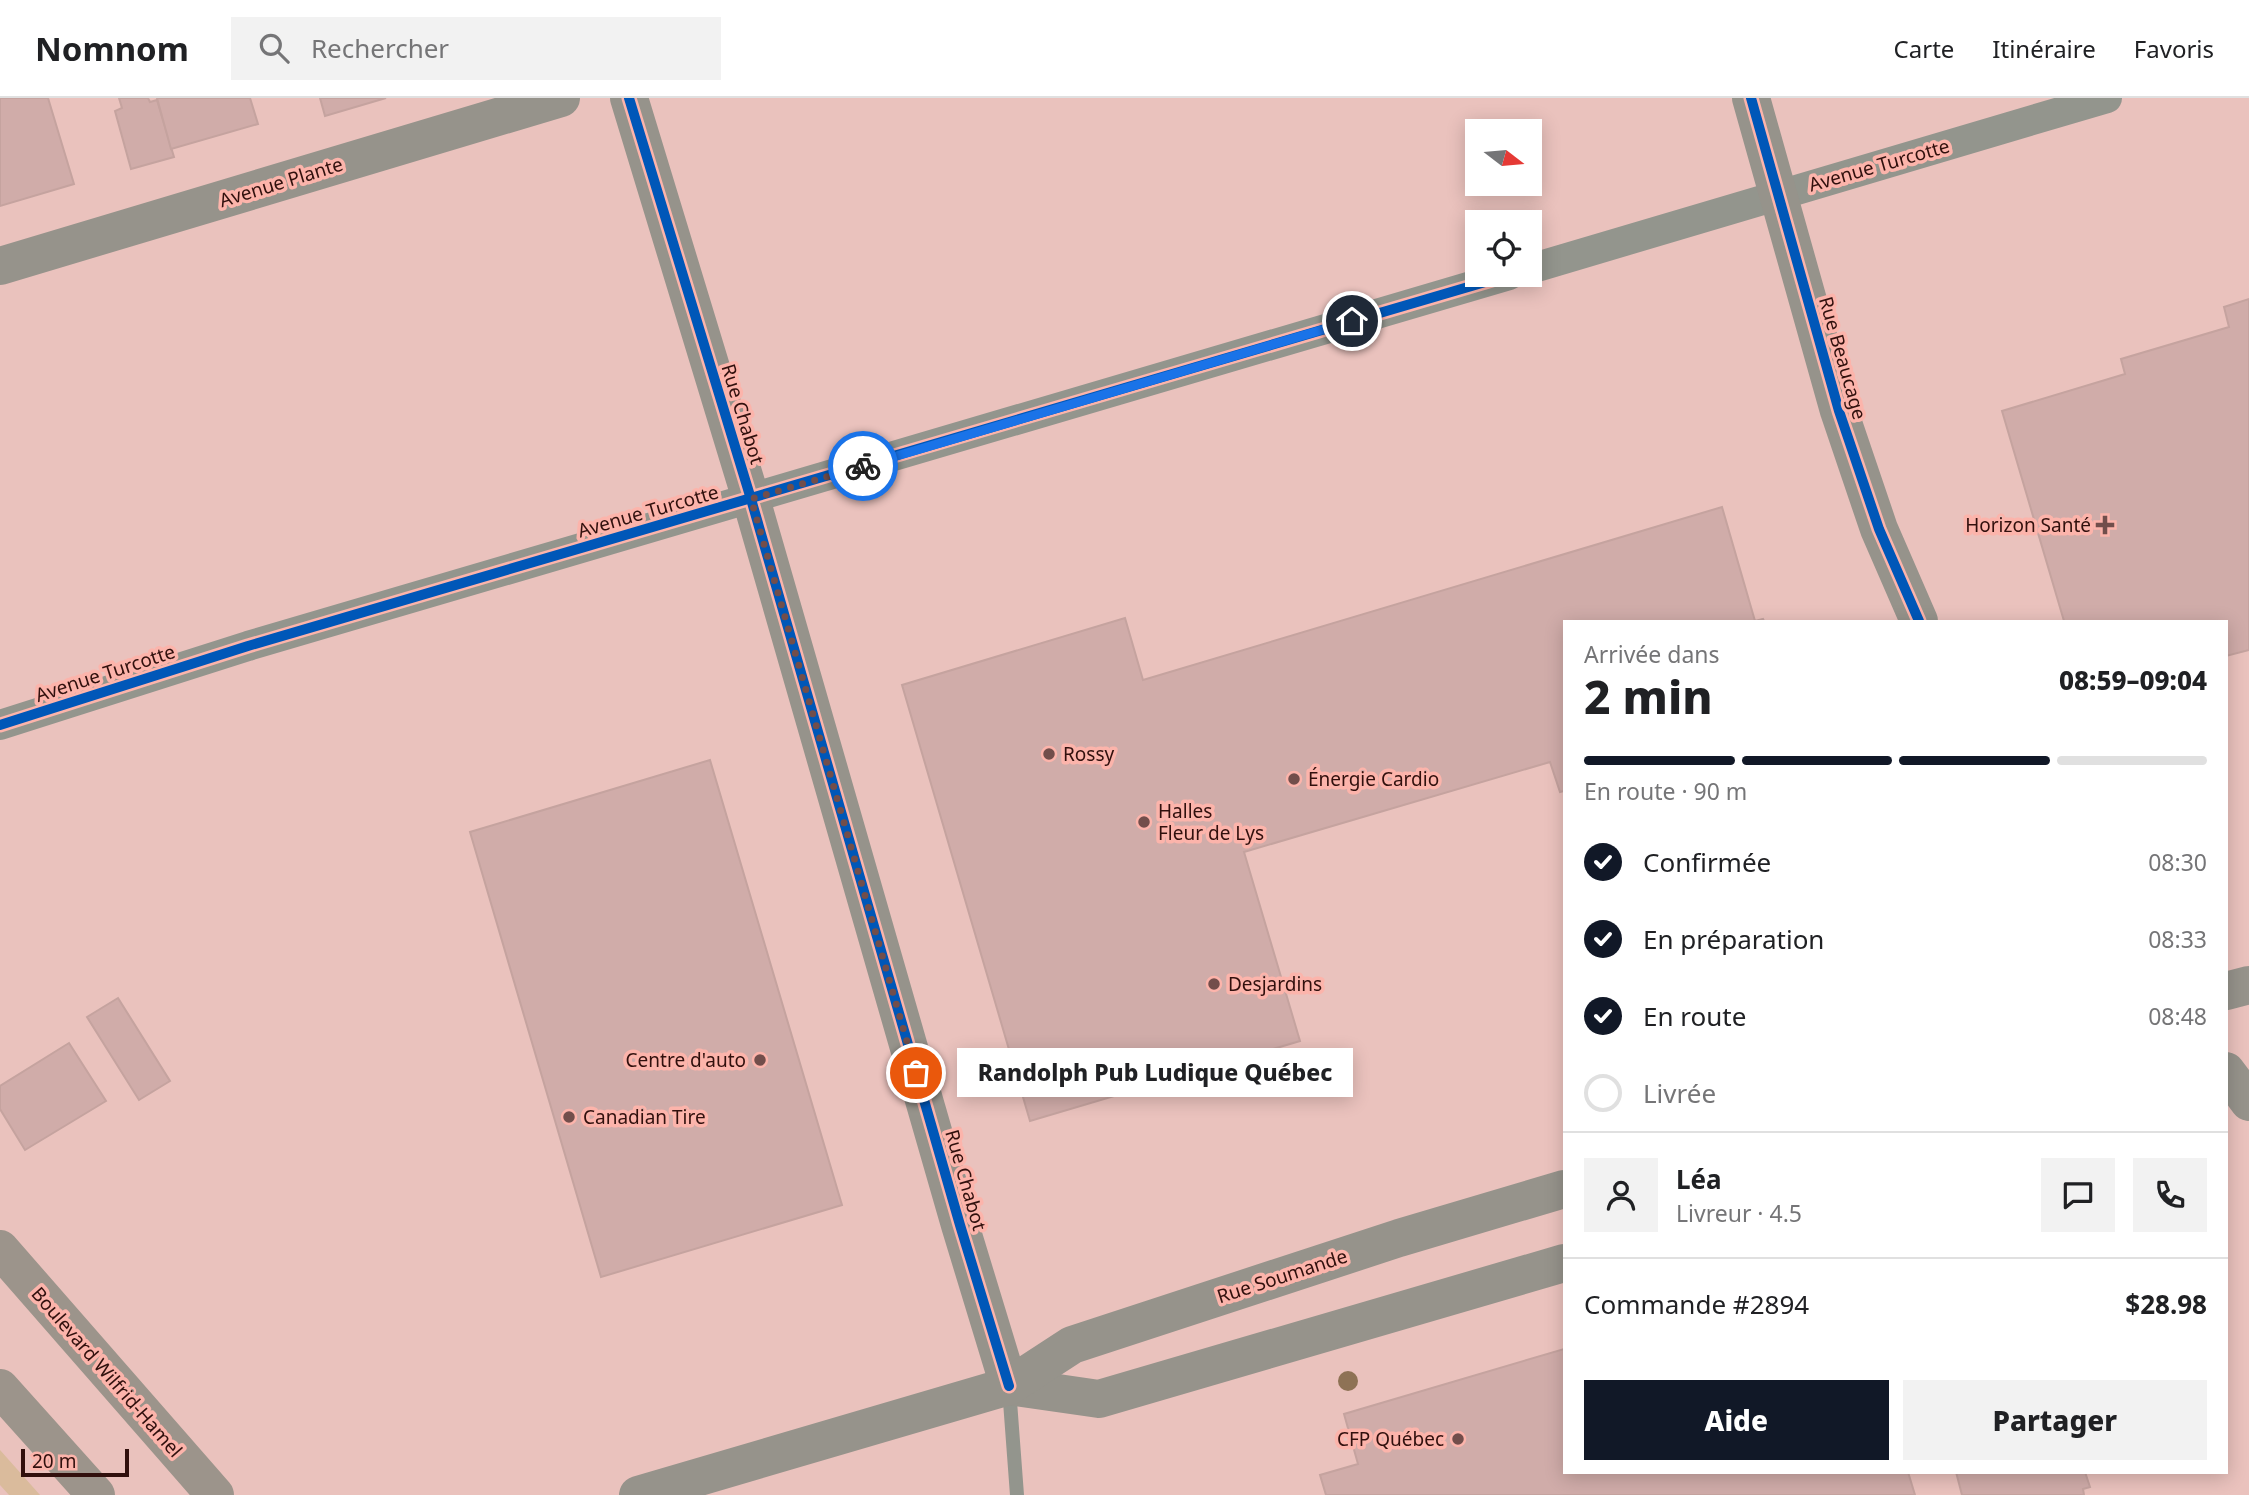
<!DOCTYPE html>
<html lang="fr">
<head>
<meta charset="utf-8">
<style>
  :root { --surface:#fff; --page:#f2f2f2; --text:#202124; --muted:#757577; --line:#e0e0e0; --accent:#111827 }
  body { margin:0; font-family:"Noto Sans",sans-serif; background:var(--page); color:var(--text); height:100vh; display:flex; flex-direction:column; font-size:26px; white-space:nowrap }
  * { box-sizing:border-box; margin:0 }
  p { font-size:23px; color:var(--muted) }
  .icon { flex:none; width:38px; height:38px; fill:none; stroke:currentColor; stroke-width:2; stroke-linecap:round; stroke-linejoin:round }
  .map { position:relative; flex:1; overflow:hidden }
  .side { position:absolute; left:1563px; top:522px; width:665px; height:854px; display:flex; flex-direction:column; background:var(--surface); border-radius:0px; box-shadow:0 4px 18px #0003 }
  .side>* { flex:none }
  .needle { width:46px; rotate:106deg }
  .buttons { position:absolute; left:1465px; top:21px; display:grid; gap:14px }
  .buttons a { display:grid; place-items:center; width:77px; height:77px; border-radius:0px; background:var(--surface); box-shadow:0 4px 18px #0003; font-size:35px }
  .scale { position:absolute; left:21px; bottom:18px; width:108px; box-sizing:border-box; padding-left:7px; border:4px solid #31100d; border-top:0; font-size:19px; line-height:24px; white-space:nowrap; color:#31100d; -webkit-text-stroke:5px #fcb4ab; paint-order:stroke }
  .pin { position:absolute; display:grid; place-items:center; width:60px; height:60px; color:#fff; margin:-30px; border:4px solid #fff; border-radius:50%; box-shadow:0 2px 7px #0007 }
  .courier { position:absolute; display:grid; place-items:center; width:70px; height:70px; margin:-35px; border:5px solid #1a73e8; border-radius:50%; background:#fff; color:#222; box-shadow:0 2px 9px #0007 }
  .bubble { position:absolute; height:49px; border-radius:0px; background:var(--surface); box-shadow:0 4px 18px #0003; font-size:23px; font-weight:800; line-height:49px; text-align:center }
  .head em { font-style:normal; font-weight:800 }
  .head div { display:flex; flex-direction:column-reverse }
  .head { display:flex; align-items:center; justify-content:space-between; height:119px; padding:0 21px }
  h1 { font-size:46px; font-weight:800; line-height:52px }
  .bar { display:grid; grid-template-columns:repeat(4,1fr); gap:10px 7px; align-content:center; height:84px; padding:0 21px }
  .bar i { height:9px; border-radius:5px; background:var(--line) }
  .bar .current { background:var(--accent) }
  .bar p { grid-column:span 4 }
  .line { display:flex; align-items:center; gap:18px; padding:0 21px; border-top:2px solid var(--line) }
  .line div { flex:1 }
  .round { display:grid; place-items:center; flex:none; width:74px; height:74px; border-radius:0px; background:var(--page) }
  ol { padding:0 21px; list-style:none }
  li { display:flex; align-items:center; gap:21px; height:77px }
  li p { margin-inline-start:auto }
  li .icon { padding:7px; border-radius:50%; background:var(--accent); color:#fff; stroke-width:4 }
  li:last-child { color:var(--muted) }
  li i { width:38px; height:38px; border:4px solid var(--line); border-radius:50% }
  .primary-button { display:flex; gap:14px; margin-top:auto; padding:14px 21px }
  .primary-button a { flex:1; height:80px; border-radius:0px; background:var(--accent); color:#fff; font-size:28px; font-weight:800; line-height:80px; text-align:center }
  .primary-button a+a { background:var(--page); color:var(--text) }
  header { display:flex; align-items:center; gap:42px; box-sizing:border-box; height:98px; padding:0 35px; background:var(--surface); border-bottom:2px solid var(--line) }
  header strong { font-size:33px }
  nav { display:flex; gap:38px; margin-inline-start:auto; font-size:24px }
  .search { width:490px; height:63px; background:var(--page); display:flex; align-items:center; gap:18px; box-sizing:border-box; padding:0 24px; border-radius:0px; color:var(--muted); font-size:26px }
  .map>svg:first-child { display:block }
  .green { fill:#dabb9c }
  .building { fill:#d0aca9; stroke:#c5a39f; stroke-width:2 }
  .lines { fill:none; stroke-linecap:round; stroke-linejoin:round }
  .lane { stroke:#93958d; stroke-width:14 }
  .street { stroke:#93958d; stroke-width:30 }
  .secondary { stroke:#96938b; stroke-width:38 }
  .primary { stroke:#9c948b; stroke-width:38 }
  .cycleway-casing { stroke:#fcb4ab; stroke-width:15 }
  .cycleway { stroke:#0057b8; stroke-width:10 }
  .tree { fill:#8e7255 }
  .done { stroke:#724e4b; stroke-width:7; stroke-dasharray:0 12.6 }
  .route { stroke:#1a73e8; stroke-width:9 }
  .poi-dot { fill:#724e4b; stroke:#fcb4ab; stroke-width:2.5 }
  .labels { text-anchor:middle; stroke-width:7; stroke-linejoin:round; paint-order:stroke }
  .street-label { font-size:19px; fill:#31100d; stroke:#fcb4ab }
  .poi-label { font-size:19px; fill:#31100d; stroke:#fcb4ab; text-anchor:start }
</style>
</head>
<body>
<header>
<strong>Nomnom</strong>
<div class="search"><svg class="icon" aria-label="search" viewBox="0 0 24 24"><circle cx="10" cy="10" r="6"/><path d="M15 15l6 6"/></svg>Rechercher</div>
<nav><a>Carte</a><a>Itinéraire</a><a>Favoris</a></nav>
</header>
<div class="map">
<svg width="2249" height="1397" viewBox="0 0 2249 1397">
  <rect width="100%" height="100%" fill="#eac2bd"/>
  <path class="green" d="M 0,1352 L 40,1397 L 9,1397 L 0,1387 Z"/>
  <g class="building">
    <path d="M 0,0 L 48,0 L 74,86 L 0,108 Z"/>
    <path d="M 119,0 L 148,0 L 150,4 L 157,2 L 174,59 L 131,71 L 115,13 L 122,10 Z"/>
    <path d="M 157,0 L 250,0 L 258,26 L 171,51 Z"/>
    <path d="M 320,0 L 386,0 L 325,18 Z"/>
    <path d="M 2249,201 L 2249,552 L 2226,558 L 2226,523 L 2064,523 L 2002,313 L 2125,276 L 2121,261 L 2229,229 L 2224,209 Z"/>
    <path d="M 1722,409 L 1755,523 L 1763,521 L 1764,523 L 1564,523 L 1564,693 L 1560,694 L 1550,664 L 1244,754 L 1300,943 L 1030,1023 L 902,587 L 1125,520 L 1143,582 Z"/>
    <path d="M 710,662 L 842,1107 L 601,1179 L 470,734 Z"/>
    <path d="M 118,900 L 170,983 L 139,1002 L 87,919 Z"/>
    <path d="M 69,945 L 106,1003 L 25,1052 L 0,1011 L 0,988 Z"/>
    <path d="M 1564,1251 L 1564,1374 L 1908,1374 L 1915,1397 L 1326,1397 L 1320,1377 L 1358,1366 L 1344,1316 Z"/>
    <path d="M 1956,1374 L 2085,1374 L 2090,1389 L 2083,1391 L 2084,1397 L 1962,1397 Z"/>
  </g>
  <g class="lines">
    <path class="lane" d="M 1009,1290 L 1017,1397"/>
    <g class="street">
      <path d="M 1530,171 L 2107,0"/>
      <path d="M 0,627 L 248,548 L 1509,177"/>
    </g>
    <g class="secondary">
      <path d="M 629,0 L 751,401 L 960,1127 L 1009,1288"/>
      <path d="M 1751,0 L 1839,313 L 1879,431 L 1919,523"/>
      <path d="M 0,168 L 561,0"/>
      <path d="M 2226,893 L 2249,887"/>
      <path d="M 2226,973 L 2249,1004"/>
      <path d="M 1009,1288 L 1099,1301 L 1564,1165"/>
      <path d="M 638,1397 L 1009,1288 L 1072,1247 L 1399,1140 L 1564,1091"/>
    </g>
    <g class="primary">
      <path d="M 0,1151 L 215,1397"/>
      <path d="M 0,1290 L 96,1397"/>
    </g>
    <g class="cycleway-casing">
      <g id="cycleway">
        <path d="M 629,0 L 751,401 L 960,1127 L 1009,1288"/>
        <path d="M 1751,0 L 1839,313 L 1879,431 L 1919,523"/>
        <path d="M 0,627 L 248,548 L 1509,177"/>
      </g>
    </g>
    <use href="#cycleway" class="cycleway"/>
  </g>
  <circle class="tree" cx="1348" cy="1283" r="10"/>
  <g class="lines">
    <path class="done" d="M 863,368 L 751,401 L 916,975"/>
    <path class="route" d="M 863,368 L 1352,223"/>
  </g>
  <g class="poi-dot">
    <path d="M2101.5 416.5h7v7h7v7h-7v7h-7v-7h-7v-7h7z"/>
    <circle cx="1049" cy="656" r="7"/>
    <circle cx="1294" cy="681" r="7"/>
    <circle cx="1144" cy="724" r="7"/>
    <circle cx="1214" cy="886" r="7"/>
    <circle cx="760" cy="962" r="7"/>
    <circle cx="569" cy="1019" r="7"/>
    <circle cx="1458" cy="1341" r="7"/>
  </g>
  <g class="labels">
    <g class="street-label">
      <text transform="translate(1879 67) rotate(-16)" y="7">Avenue Turcotte</text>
      <text transform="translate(281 84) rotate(-17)" y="7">Avenue Plante</text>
      <text transform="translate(1843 260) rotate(74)" y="7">Rue Beaucage</text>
      <text transform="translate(743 316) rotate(73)" y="7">Rue Chabot</text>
      <text transform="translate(648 413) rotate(-16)" y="7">Avenue Turcotte</text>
      <text transform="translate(105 575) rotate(-18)" y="7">Avenue Turcotte</text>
      <text transform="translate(966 1082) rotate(74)" y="7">Rue Chabot</text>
      <text transform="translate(1282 1178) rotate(-18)" y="7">Rue Soumande</text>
      <text transform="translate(107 1274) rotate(49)" y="7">Boulevard Wilfrid-Hamel</text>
    </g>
    <g class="poi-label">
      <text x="2091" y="434" text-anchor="end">Horizon Santé</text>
      <text x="1063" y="663">Rossy</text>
      <text x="1308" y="688">Énergie Cardio</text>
      <text x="1158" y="720">Halles<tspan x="1158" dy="22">Fleur de Lys</tspan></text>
      <text x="1228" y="893">Desjardins</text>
      <text x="746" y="969" text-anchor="end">Centre d'auto</text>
      <text x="583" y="1026">Canadian Tire</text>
      <text x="1444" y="1348" text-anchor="end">CFP Québec</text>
    </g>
  </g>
</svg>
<div class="buttons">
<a><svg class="needle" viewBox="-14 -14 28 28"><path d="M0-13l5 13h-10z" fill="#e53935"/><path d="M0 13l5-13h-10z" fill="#757577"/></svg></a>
<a><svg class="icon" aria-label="locate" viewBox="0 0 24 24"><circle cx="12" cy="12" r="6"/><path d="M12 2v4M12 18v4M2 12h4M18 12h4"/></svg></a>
</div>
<div class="scale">20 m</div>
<div class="pin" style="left:916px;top:975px;background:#ea580c"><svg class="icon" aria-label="bag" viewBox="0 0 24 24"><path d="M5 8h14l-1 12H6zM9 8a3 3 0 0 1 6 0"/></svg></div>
<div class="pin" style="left:1352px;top:223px;background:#1f2937"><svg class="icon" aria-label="home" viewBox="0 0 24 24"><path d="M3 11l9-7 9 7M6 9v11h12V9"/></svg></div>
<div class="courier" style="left:863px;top:368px"><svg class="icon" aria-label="bike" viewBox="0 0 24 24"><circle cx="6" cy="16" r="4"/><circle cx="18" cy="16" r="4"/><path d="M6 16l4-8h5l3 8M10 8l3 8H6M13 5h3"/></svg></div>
<div class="bubble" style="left:957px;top:950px;width:396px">Randolph Pub Ludique Québec</div>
<section class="side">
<div class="head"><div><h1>2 min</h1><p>Arrivée dans</p></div><em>08:59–09:04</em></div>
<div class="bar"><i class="current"></i><i class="current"></i><i class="current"></i><i></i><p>En route · 90 m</p></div>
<ol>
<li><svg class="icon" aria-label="check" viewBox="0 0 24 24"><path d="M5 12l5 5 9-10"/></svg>Confirmée<p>08:30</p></li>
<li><svg class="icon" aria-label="check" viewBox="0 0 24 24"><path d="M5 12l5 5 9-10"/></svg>En préparation<p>08:33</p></li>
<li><svg class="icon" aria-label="check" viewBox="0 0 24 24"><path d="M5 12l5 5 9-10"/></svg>En route<p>08:48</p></li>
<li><i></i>Livrée</li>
</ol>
<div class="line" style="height:126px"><a class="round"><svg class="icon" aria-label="person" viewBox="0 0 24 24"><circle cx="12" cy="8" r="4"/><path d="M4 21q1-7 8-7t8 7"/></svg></a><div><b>Léa</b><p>Livreur · 4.5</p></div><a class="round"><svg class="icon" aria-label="chat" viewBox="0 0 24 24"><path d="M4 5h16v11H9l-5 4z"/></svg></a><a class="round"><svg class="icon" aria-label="phone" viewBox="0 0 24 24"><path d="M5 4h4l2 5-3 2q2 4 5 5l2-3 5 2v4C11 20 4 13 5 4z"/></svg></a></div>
<div class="line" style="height:91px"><div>Commande #2894</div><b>$28.98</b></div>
<div class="primary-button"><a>Aide</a><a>Partager</a></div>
</section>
</div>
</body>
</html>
